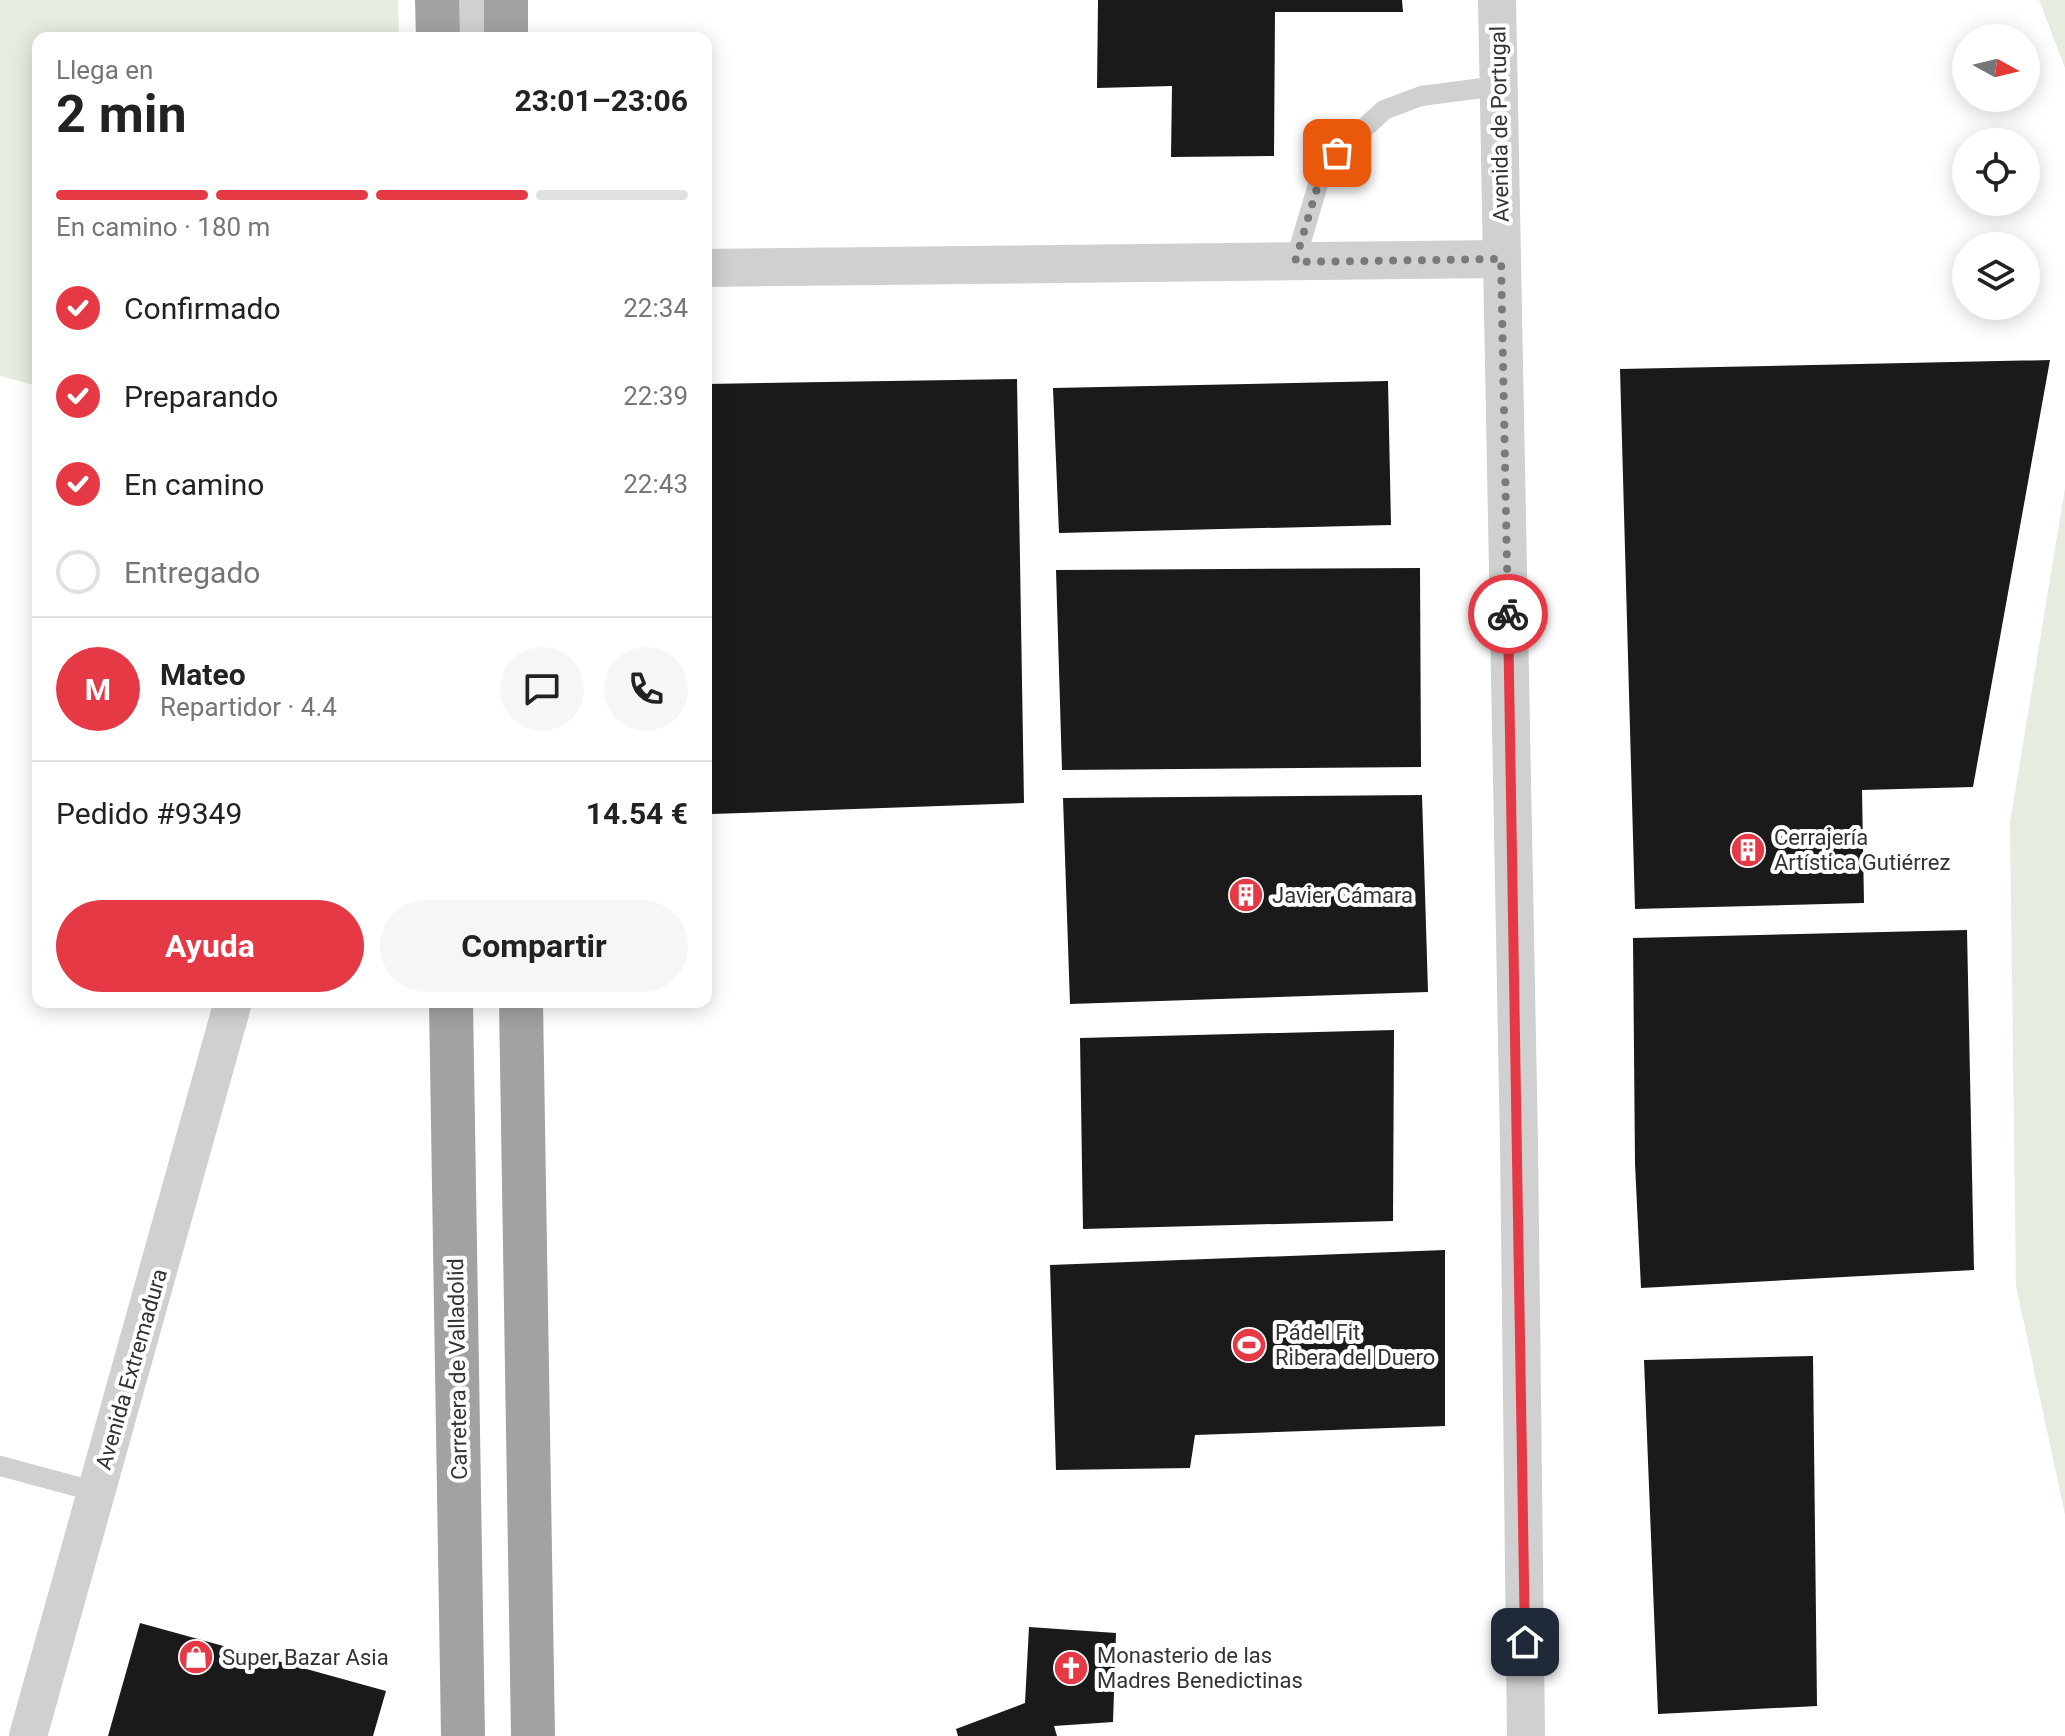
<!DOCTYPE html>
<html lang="es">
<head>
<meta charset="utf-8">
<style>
  :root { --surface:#fff; --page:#f6f6f6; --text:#222; --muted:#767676; --line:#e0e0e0; --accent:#e63946 }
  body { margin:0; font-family:Roboto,sans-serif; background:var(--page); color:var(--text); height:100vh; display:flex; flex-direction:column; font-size:30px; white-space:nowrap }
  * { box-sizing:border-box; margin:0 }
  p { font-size:26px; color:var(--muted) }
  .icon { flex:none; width:44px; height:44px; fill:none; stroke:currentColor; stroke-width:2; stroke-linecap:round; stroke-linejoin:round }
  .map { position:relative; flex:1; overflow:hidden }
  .drawer { position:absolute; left:32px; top:32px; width:680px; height:976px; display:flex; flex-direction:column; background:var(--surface); border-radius:16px; box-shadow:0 4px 20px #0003 }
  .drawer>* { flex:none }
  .needle { width:52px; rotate:98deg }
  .fabs { position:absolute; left:1952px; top:24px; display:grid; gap:16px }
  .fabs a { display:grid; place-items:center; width:88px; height:88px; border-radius:50%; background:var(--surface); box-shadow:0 4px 20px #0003; font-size:40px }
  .pin { position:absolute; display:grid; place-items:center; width:68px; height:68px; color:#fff; margin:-34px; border-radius:16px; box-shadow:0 4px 12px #0006 }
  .courier { position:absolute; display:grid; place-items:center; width:80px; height:80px; margin:-40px; border:6px solid #e63946; border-radius:50%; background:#fff; color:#222; box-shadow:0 2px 10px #0007 }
  .summary em { font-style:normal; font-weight:700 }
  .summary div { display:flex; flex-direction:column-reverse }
  .summary { display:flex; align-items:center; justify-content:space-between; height:136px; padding:0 24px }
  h1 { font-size:52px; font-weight:700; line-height:60px }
  .bar { display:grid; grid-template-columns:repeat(4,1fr); gap:12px 8px; align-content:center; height:96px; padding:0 24px }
  .bar i { height:10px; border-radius:6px; background:var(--line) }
  .bar .current { background:var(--accent) }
  .bar p { grid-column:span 4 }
  .line { display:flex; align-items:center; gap:20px; padding:0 24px; border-top:2px solid var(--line) }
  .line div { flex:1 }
  .round { display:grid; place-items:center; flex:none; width:84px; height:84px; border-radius:42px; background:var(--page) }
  ol { padding:0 24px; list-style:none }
  li { display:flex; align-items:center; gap:24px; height:88px }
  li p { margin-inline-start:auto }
  li .icon { padding:8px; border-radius:50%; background:var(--accent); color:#fff; stroke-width:4 }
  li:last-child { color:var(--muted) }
  li i { width:44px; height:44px; border:4px solid var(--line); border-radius:50% }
  .action { display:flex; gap:16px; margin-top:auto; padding:16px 24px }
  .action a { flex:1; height:92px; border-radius:48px; background:var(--accent); color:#fff; font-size:32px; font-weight:700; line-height:92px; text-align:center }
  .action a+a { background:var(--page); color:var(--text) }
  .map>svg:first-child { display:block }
  .green { fill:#e6ecdf }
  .building { fill:#1a1a1a }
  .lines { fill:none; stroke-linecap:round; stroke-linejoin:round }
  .service { stroke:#d0d0d0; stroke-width:20 }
  .minor { stroke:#d0d0d0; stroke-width:38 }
  .trunk { stroke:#a2a2a2; stroke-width:44 }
  .done { stroke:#7a7a7a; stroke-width:8; stroke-dasharray:0 14.4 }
  .route { stroke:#e63946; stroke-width:10 }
  .labels { text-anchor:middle; stroke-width:8; stroke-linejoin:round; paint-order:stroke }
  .street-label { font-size:22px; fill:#333; stroke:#fff }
  .poi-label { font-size:22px; fill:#333; stroke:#fff; text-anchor:start }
</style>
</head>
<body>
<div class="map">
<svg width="2065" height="1736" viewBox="0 0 2065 1736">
  <rect width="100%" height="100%" fill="#fff"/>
  <g class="green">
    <path d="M 0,0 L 398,0 L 399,38 L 38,38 L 38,386 L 0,376 Z"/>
    <path d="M 2039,0 L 2065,0 L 2065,68 Z"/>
    <path d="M 2065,488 L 2065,1515 L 2016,1286 L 2010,823 Z"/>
  </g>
  <g class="building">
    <path d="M 1098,0 L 1402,0 L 1403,12 L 1275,12 L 1274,156 L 1171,157 L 1172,86 L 1097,88 Z"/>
    <path d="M 2050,360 L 1973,787 L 1862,790 L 1864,903 L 1635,909 L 1620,369 Z"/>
    <path d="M 1017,379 L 1024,803 L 712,814 L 706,384 Z"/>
    <path d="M 1388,381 L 1391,525 L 1059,533 L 1053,388 Z"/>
    <path d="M 1420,568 L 1421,767 L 1062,770 L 1056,570 Z"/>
    <path d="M 1422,795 L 1428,992 L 1070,1004 L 1063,798 Z"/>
    <path d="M 1967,930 L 1974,1270 L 1641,1288 L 1635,1164 L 1633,938 Z"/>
    <path d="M 1394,1030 L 1393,1221 L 1083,1229 L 1080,1038 Z"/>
    <path d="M 1445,1250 L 1445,1426 L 1195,1435 L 1190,1468 L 1056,1470 L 1050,1265 Z"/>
    <path d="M 1813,1356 L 1817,1706 L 1658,1714 L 1644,1360 Z"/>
    <path d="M 140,1623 L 386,1691 L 373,1736 L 108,1736 Z"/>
    <path d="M 1029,1627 L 1116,1633 L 1113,1722 L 1054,1726 L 1057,1736 L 958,1736 L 956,1729 L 1025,1703 Z"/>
  </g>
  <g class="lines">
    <g class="service">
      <path d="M 1295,262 L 1320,178 L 1337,153 L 1384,110 L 1421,96 L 1498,86"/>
      <path d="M 0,1466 L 97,1492"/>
    </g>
    <g class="minor">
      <path d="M 467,0 L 468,38"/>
      <path d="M 1497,0 L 1519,1143 L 1526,1736"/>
      <path d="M 706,268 L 1501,259"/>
      <path d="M 28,1736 L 233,1002"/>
    </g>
    <g class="trunk">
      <path d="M 437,0 L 438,38"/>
      <path d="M 506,0 L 506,38"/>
      <path d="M 451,1002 L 463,1736"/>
      <path d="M 521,1002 L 533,1736"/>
    </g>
  </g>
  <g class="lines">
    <path class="done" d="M 1337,153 L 1320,178 L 1295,262 L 1501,259 L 1508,614"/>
    <path class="route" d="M 1508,614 L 1525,1642"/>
  </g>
  <defs>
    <g id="building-disc" transform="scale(1.8)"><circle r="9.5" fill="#e63946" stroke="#fff"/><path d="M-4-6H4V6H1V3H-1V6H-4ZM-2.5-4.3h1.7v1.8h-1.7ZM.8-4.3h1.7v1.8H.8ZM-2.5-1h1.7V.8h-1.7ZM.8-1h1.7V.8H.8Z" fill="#fff"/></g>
    <g id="stadium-disc" transform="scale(1.8)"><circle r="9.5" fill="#e63946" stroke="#fff"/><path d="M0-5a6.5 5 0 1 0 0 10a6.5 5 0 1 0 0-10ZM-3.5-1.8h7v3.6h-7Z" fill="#fff"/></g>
    <g id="shop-disc" transform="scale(1.8)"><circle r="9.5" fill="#e63946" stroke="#fff"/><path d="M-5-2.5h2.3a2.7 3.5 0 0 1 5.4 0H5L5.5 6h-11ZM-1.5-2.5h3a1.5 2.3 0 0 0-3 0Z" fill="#fff"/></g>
    <g id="church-disc" transform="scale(1.8)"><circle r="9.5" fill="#e63946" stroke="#fff"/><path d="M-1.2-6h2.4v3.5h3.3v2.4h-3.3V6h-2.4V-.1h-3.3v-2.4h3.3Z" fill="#fff"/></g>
  </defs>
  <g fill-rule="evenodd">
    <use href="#building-disc" x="1748" y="850"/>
    <use href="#building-disc" x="1246" y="895"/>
    <use href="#stadium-disc" x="1249" y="1345"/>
    <use href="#shop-disc" x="196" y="1657"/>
    <use href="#church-disc" x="1071" y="1668"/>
  </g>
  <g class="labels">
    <g class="street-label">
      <text transform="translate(1499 124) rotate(-91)" y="8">Avenida de Portugal</text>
      <text transform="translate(131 1369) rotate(-74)" y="8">Avenida Extremadura</text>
      <text transform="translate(457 1369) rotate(-91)" y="8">Carretera de Valladolid</text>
    </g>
    <g class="poi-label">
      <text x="1774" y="845">Cerrajería<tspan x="1774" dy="25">Artística Gutiérrez</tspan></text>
      <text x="1272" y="903">Javier Cámara</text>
      <text x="1275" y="1340">Pádel Fit<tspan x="1275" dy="25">Ribera del Duero</tspan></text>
      <text x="1097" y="1663">Monasterio de las<tspan x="1097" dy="25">Madres Benedictinas</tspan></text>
      <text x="222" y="1665">Super Bazar Asia</text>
    </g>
  </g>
</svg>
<div class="fabs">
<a><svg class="needle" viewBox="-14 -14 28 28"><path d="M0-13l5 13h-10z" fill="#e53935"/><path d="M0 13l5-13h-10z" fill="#767676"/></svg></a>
<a><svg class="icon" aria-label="locate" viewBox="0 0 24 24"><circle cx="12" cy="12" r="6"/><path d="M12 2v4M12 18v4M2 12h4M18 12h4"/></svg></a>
<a><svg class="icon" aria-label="layers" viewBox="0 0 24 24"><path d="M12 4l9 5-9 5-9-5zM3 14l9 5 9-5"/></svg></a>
</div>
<div class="pin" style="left:1337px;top:153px;background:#ea580c"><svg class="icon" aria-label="bag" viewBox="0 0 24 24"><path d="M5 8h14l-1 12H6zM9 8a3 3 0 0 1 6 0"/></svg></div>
<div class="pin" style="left:1525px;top:1642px;background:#1f2937"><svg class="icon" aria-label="home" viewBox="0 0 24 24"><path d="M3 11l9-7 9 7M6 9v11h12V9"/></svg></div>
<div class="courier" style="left:1508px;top:614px"><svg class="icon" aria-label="bike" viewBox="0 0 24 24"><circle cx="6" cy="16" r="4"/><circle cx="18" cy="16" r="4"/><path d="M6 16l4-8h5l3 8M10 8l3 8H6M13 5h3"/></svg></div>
<section class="drawer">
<div class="summary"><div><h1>2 min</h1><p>Llega en</p></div><em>23:01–23:06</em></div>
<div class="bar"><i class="current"></i><i class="current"></i><i class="current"></i><i></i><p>En camino · 180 m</p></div>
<ol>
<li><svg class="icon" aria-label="check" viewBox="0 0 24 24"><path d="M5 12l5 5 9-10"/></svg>Confirmado<p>22:34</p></li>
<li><svg class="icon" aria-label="check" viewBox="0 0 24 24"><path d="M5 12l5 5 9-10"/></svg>Preparando<p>22:39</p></li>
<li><svg class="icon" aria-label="check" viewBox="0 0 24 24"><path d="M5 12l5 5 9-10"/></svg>En camino<p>22:43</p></li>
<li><i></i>Entregado</li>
</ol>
<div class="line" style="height:144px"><b class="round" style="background:var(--accent);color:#fff">M</b><div><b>Mateo</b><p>Repartidor · 4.4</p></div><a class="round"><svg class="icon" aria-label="chat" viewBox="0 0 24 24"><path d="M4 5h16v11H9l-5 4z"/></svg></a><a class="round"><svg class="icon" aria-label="phone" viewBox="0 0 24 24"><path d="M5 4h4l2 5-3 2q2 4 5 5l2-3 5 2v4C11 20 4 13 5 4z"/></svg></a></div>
<div class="line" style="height:104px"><div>Pedido #9349</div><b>14.54 €</b></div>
<div class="action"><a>Ayuda</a><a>Compartir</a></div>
</section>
</div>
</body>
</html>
